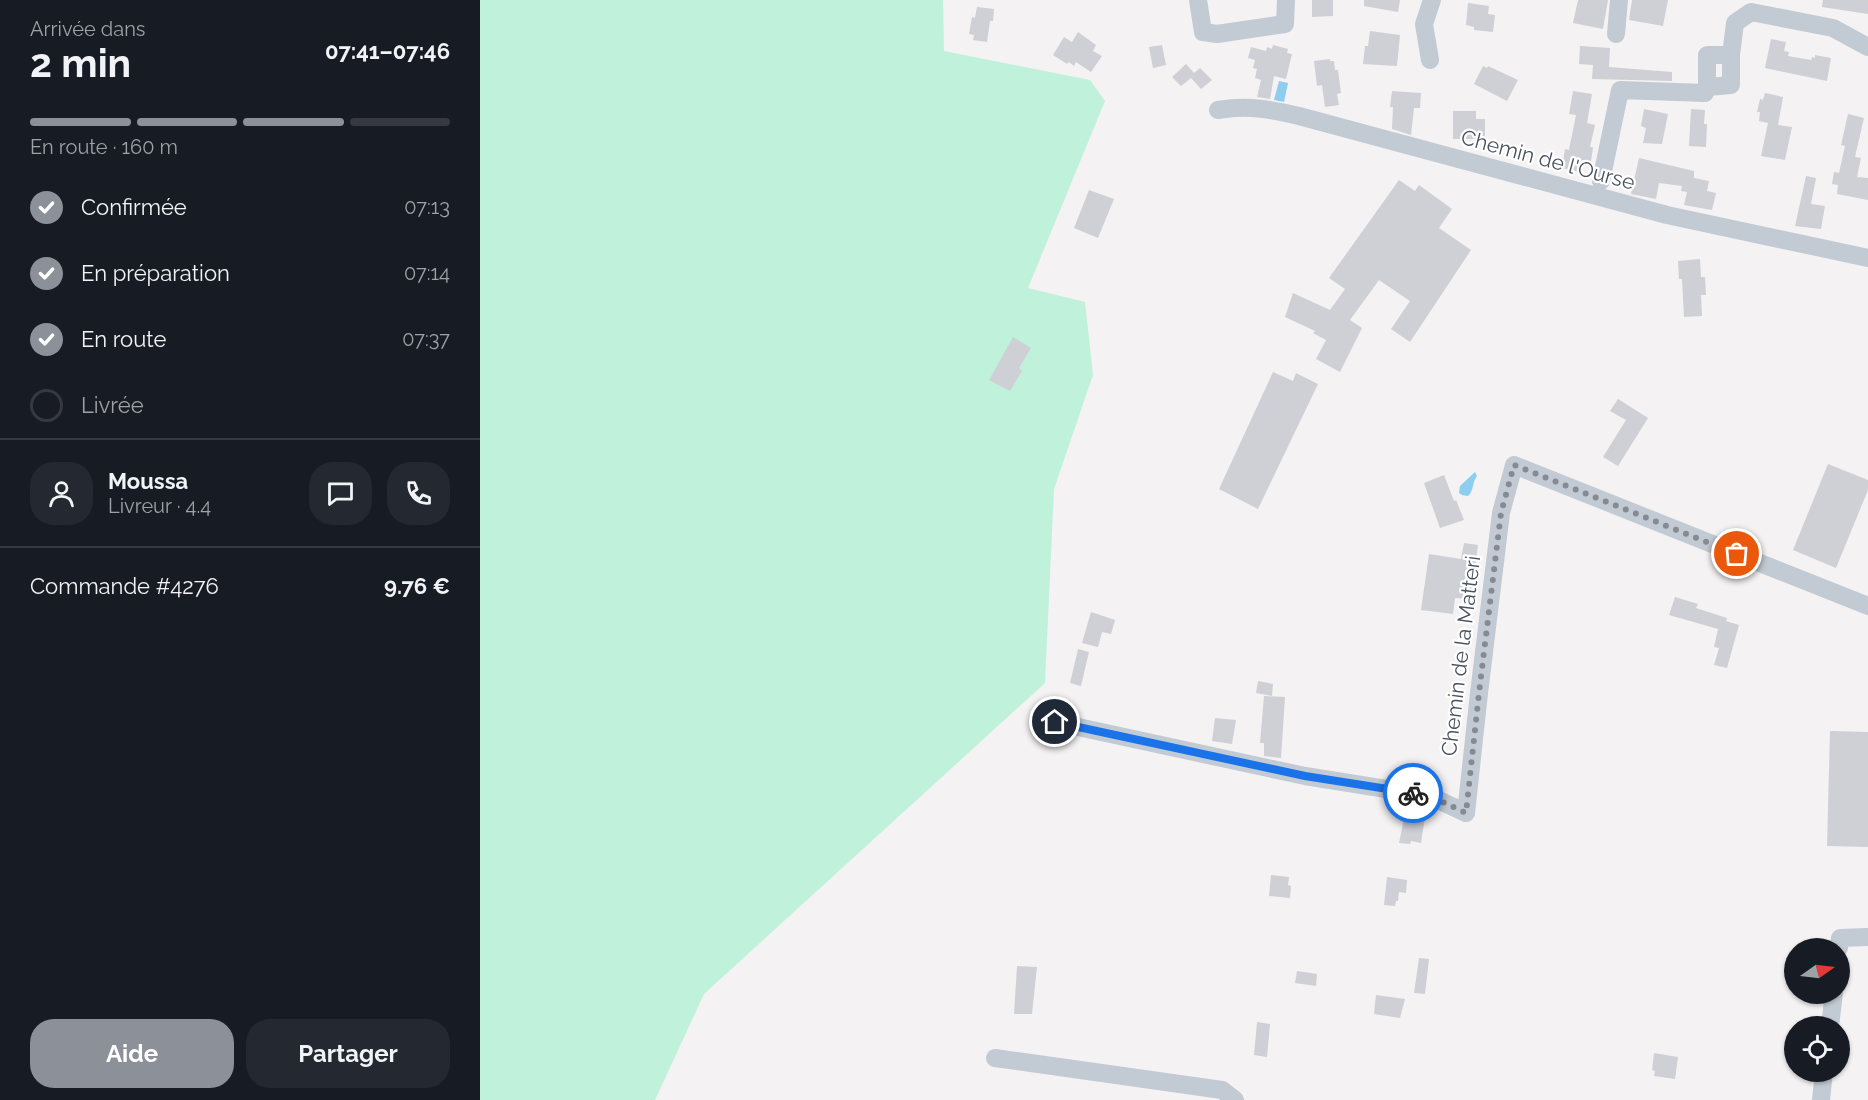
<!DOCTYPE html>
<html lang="fr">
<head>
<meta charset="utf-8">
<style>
  :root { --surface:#171b24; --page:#242831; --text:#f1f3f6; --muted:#9ea1a6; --line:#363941; --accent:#8c9099 }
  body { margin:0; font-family:Raleway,sans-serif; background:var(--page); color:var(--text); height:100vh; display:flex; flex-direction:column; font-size:22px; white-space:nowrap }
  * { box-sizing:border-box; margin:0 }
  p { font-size:20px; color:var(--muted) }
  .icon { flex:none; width:33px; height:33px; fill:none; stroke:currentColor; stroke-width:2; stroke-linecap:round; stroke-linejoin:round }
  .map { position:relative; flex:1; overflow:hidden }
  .sheet { display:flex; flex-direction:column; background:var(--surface); width:480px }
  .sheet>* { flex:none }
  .needle { width:39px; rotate:76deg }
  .controls { position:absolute; left:1304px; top:938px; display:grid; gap:12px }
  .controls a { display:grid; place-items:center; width:66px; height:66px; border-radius:50%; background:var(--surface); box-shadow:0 2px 4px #0004; font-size:30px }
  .pin { position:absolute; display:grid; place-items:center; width:51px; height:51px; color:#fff; margin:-26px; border:3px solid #fff; border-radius:50%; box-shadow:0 2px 6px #0007 }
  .courier { position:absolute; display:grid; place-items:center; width:60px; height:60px; margin:-30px; border:4px solid #1a73e8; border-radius:50%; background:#fff; color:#222; box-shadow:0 2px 8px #0007 }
  .headline em { font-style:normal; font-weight:700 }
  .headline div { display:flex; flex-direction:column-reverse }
  .headline { display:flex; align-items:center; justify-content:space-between; height:102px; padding:0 30px }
  h1 { font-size:39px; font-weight:700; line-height:45px }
  .bar { display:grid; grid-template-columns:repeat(4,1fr); gap:9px 6px; align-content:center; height:72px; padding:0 30px }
  .bar i { height:8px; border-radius:4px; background:var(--line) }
  .bar .selected { background:var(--accent) }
  .bar p { grid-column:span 4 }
  .line { display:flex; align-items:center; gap:15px; padding:0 30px; border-top:2px solid var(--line) }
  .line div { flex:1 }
  .round { display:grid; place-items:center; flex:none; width:63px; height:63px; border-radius:24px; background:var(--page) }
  ol { padding:0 30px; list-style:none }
  li { display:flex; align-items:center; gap:18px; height:66px }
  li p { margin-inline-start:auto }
  li .icon { padding:6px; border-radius:50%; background:var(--accent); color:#fff; stroke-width:4 }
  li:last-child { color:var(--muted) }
  li i { width:33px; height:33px; border:3px solid var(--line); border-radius:50% }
  .action { display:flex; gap:12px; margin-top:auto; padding:12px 30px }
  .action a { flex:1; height:69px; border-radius:24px; background:var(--accent); color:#fff; font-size:24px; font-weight:700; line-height:69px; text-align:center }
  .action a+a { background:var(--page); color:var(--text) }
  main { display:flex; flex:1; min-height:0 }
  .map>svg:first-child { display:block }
  .green { fill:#c0f1da }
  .water { fill:#8dcdef }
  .building { fill:#ced0d6 }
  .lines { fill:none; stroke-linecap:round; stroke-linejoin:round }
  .street { stroke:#c2cad3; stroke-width:18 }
  .done { stroke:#858a93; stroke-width:6; stroke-dasharray:0 10.8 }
  .route { stroke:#1a73e8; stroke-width:8 }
  .labels { text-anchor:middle; stroke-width:4.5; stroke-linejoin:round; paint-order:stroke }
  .street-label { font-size:21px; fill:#495260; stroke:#fff }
</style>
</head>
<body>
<main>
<section class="sheet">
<div class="headline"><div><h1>2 min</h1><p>Arrivée dans</p></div><em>07:41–07:46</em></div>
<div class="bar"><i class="selected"></i><i class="selected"></i><i class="selected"></i><i></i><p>En route · 160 m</p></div>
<ol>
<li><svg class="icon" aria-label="check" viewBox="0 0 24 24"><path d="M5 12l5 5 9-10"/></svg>Confirmée<p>07:13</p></li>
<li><svg class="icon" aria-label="check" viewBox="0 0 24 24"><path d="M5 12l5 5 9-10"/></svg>En préparation<p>07:14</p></li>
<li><svg class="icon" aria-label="check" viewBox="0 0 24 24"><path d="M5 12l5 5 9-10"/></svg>En route<p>07:37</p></li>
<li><i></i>Livrée</li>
</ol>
<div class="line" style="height:108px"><a class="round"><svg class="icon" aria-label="person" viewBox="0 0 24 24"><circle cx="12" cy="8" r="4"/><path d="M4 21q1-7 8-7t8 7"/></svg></a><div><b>Moussa</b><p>Livreur · 4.4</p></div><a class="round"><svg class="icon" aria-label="chat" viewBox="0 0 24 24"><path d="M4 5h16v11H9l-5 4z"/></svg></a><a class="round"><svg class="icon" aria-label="phone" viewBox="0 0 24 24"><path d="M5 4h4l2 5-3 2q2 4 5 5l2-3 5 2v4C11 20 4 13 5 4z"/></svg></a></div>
<div class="line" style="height:78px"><div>Commande #4276</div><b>9.76 €</b></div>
<div class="action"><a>Aide</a><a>Partager</a></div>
</section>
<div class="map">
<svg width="1388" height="1100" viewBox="0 0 1388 1100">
  <rect width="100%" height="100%" fill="#f4f2f2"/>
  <path class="green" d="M 0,0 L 463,0 L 464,51 L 610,80 L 625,101 L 548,288 L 605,302 L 613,375 L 574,489 L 565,683 L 224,994 L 175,1100 L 0,1100 Z"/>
  <g class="water">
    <path d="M 799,81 L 808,83 L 804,102 L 794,100 Z"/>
    <path d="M 995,472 L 997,476 C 992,482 994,491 988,496 L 982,495 L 979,493 L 980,486 Z"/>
  </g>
  <g class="building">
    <path d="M 832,0 L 853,0 L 853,16 L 832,17 Z"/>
    <path d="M 884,0 L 920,0 L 918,12 L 884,6 Z"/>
    <path d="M 1098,0 L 1128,0 L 1123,29 L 1093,23 Z"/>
    <path d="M 1152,0 L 1188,0 L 1183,26 L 1149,20 Z"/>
    <path d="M 1343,0 L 1388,0 L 1388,14 L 1342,7 Z"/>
    <path d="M 988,3 L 1009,6 L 1008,14 L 1015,15 L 1013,32 L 994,30 L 994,27 L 986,25 Z"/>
    <path d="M 497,7 L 514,9 L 513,21 L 510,21 L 507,42 L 493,40 L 494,35 L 489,34 L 492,17 L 495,18 Z"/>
    <path d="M 890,31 L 920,35 L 917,66 L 883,64 L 885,46 L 888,46 Z"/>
    <path d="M 598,32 L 616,45 L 613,51 L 622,56 L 611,72 L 596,62 L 594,66 L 589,62 L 587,64 L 573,55 L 584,37 L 592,42 Z"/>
    <path d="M 1291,39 L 1306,42 L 1304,51 L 1309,52 L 1308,56 L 1331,60 L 1332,57 L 1335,58 L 1335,55 L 1351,58 L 1347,81 L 1285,68 Z"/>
    <path d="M 682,45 L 686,65 L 673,68 L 669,47 Z"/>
    <path d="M 793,45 L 808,49 L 807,53 L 812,54 L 806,79 L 794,76 L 790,99 L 777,97 L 781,80 L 775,78 L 777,69 L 773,68 L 775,60 L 768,58 L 771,47 L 786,51 L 787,47 L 792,49 Z"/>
    <path d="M 1100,46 L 1130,48 L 1129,67 L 1192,72 L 1192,81 L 1112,79 L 1113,65 L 1099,64 Z"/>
    <path d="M 850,59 L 850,61 L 854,61 L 855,70 L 858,70 L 861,93 L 857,94 L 859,105 L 845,107 L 842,85 L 837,86 L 834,61 Z"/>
    <path d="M 706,64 L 714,73 L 720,68 L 732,80 L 721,89 L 711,78 L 701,86 L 692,77 Z"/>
    <path d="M 1003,66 L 1007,68 L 1008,66 L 1038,80 L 1027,101 L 994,84 Z"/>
    <path d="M 912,91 L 941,93 L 940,108 L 934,108 L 931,135 L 912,129 L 913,107 L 910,107 Z"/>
    <path d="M 1093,91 L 1112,94 L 1107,123 L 1115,125 L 1110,147 L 1113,147 L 1111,162 L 1102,160 L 1100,172 L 1082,168 L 1085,149 L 1089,150 L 1096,115 L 1089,114 Z"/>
    <path d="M 1285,93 L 1303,97 L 1298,125 L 1312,127 L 1305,160 L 1281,156 L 1288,123 L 1279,121 L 1280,112 L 1277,112 L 1280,99 L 1283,100 Z"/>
    <path d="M 1164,109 L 1188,114 L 1182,144 L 1163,143 L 1166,128 L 1161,126 Z"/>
    <path d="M 1211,109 L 1225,110 L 1224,124 L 1227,124 L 1226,147 L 1209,146 Z"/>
    <path d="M 973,111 L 996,111 L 996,119 L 1005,119 L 1005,139 L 973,139 Z"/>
    <path d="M 1368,114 L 1384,118 L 1375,157 L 1381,158 L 1377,177 L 1388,178 L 1388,200 L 1357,194 L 1358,185 L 1352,184 L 1354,172 L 1359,173 L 1365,146 L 1361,145 Z"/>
    <path d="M 1159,158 L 1214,171 L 1214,178 L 1229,181 L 1227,191 L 1236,193 L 1232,210 L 1204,205 L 1207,192 L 1201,191 L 1202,186 L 1179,183 L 1176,199 L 1151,194 Z"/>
    <path d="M 1326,176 L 1336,178 L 1331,204 L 1345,206 L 1341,229 L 1315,226 Z"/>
    <path d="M 919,180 L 935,191 L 939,185 L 972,209 L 959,228 L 991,250 L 930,342 L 911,329 L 930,301 L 899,280 L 870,320 L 882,328 L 860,372 L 836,359 L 846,340 L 833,333 L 835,331 L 805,317 L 813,293 L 850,310 L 865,289 L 849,278 Z"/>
    <path d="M 609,190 L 634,199 L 618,238 L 594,228 Z"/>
    <path d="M 1220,259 L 1221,277 L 1225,277 L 1226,295 L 1221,295 L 1222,316 L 1204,317 L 1202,279 L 1199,279 L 1198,261 Z"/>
    <path d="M 533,337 L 551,348 L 539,368 L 542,371 L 530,391 L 509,380 Z"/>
    <path d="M 793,372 L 813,381 L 816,373 L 838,384 L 778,509 L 739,489 Z"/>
    <path d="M 1138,399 L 1168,418 L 1138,466 L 1123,457 L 1146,420 L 1130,411 Z"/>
    <path d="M 1348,464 L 1388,480 L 1388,490 L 1356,568 L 1313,550 Z"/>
    <path d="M 964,475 L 974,501 L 976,500 L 984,520 L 960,528 L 944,483 Z"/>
    <path d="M 984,543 L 998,545 L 991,599 L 975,598 L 973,614 L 941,610 L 949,554 L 981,559 Z"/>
    <path d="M 1195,597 L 1218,604 L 1216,608 L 1247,618 L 1246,621 L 1259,625 L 1247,668 L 1234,665 L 1239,648 L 1234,647 L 1238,629 L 1189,615 Z"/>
    <path d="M 611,612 L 635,620 L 631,634 L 622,632 L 618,647 L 602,643 Z"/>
    <path d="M 598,649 L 609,652 L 601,686 L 590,683 Z"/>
    <path d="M 778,681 L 793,684 L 792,696 L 776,693 Z"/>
    <path d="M 784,696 L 805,697 L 801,758 L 784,756 L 784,743 L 780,743 Z"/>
    <path d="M 735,718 L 756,720 L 752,744 L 732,741 Z"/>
    <path d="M 1350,731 L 1388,732 L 1388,847 L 1347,846 Z"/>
    <path d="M 926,808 L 946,811 L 941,843 L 931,841 L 930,844 L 919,843 Z"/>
    <path d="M 791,875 L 809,877 L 808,885 L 811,886 L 810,898 L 789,896 Z"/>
    <path d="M 907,877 L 927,880 L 926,893 L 919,892 L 918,901 L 916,901 L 915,906 L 904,905 Z"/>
    <path d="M 939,958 L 949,959 L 945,994 L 934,993 Z"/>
    <path d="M 537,966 L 557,967 L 552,1014 L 534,1014 Z"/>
    <path d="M 817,971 L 837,974 L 836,986 L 815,983 Z"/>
    <path d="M 896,995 L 925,999 L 920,1018 L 894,1014 Z"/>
    <path d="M 777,1022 L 790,1024 L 787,1057 L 774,1055 Z"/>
    <path d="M 1174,1053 L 1198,1057 L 1195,1079 L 1174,1076 L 1175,1071 L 1172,1070 Z"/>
  </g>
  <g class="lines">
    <g class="street">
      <path d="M 718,0 L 723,32 L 737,34 L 805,24 L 806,0"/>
      <path d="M 1136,34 L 1139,0"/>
      <path d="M 1251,55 L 1227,55 L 1227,87 L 1251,85 L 1251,55 L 1255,23 L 1271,12 L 1353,28 L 1388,47"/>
      <path d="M 950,60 L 944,24 L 952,0"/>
      <path d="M 738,110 C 768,105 789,109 819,116 L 1187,215 L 1388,258"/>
      <path d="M 1121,181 L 1140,90 L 1225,93 L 1227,87"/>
      <path d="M 575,722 L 825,776 L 950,796 L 986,813 L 999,693 L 1021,513 L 1034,465 L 1388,606"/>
      <path d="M 1359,948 L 1360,938 L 1388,937"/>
      <path d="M 1350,1026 L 1354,993"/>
      <path d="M 515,1058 L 742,1090 L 755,1100"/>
      <path d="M 1341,1100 L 1344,1071"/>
    </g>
  </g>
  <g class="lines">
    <path class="done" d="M 933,793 L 950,796 L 986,813 L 999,693 L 1021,513 L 1034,465 L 1257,554"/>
    <path class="route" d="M 575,722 L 825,776 L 933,793"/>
  </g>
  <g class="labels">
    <g class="street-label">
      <text transform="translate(1068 160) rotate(15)" y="7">Chemin de l'Ourse</text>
      <text transform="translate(981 656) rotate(-83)" y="7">Chemin de la Matteri</text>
    </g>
  </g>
</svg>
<div class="controls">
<a><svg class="needle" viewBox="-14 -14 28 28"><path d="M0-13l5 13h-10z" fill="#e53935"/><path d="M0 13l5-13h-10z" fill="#9ea1a6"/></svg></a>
<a><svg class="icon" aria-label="locate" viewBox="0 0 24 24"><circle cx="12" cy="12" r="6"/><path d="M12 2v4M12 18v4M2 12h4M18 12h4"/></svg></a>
</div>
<div class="pin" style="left:1257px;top:554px;background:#ea580c"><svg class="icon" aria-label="bag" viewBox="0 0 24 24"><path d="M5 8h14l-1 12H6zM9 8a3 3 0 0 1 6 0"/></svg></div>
<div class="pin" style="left:575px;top:722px;background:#1f2937"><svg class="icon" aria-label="home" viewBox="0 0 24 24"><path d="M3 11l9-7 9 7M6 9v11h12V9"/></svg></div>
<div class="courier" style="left:933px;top:793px"><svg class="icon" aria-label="bike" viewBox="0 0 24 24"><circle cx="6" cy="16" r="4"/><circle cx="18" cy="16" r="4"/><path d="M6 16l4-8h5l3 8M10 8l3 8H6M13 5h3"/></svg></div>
</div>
</main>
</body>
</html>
